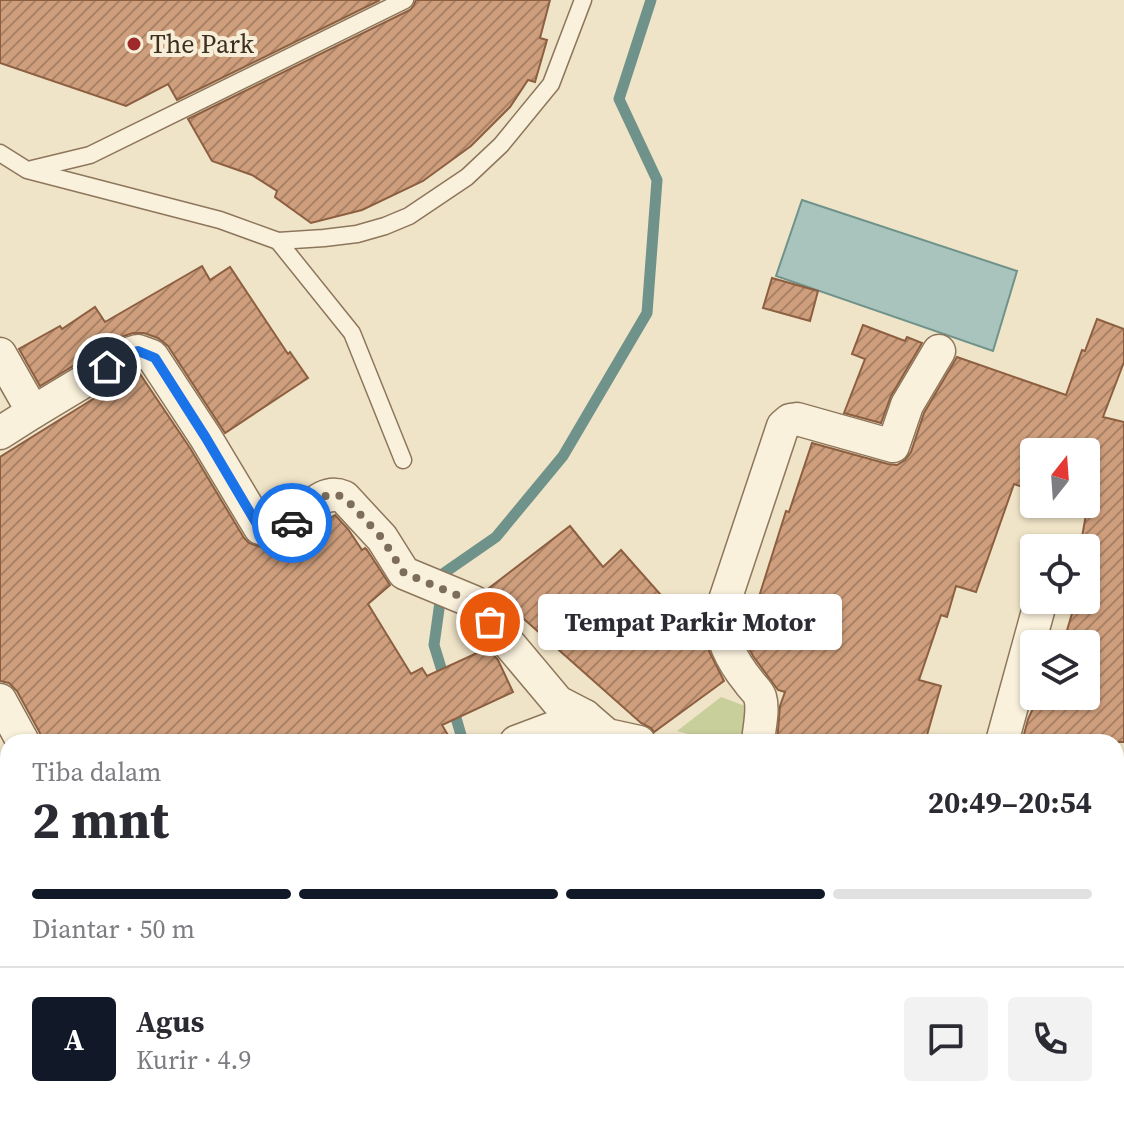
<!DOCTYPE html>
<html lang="id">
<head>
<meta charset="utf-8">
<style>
  :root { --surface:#fff; --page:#f2f2f3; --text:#2b2b33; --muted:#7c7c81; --line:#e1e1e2; --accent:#111827 }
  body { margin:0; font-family:"Source Serif 4",serif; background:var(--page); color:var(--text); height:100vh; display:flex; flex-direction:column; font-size:30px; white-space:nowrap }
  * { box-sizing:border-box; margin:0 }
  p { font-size:26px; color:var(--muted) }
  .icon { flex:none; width:44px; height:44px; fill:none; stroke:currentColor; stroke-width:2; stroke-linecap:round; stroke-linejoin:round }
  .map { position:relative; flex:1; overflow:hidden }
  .side { position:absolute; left:0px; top:734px; width:1124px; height:392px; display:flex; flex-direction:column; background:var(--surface); border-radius:24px 24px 0 0; box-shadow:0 2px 6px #0004 }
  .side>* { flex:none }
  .needle { width:52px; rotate:17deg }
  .tools { position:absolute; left:1020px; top:438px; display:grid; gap:16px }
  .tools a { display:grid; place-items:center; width:80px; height:80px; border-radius:8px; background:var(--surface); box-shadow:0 2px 6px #0004; font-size:40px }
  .pin { position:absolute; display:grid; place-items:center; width:68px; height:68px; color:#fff; margin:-34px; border:4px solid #fff; border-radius:50%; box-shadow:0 2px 8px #0007 }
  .courier { position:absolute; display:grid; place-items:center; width:80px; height:80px; margin:-40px; border:6px solid #1a73e8; border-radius:50%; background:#fff; color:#222; box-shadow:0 2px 10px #0007 }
  .bubble { position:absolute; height:56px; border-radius:8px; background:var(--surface); box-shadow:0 2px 6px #0004; font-size:26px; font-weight:700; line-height:56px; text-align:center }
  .summary em { font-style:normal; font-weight:700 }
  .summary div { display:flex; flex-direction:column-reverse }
  .summary { display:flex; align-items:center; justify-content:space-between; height:136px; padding:0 32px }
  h1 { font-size:52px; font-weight:700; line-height:60px }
  .bar { display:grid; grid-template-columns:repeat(4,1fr); gap:12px 8px; align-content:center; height:96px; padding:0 32px }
  .bar i { height:10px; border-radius:6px; background:var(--line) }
  .bar .active { background:var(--accent) }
  .bar p { grid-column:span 4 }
  .line { display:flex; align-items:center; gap:20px; padding:0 32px; border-top:2px solid var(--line) }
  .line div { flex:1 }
  .round { display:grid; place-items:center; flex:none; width:84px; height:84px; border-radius:8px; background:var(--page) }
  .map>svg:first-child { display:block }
  .pitch { fill:#c9cf9b }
  .water { fill:#a9c4bc; stroke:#6f938a; stroke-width:2 }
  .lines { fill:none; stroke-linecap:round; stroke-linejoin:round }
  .stream { stroke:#6f938a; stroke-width:11 }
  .building { fill:url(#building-hatch); stroke:#8d5f41; stroke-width:2 }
  .lane-casing { stroke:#8d765c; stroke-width:19 }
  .street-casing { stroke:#8d765c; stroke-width:35 }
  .lane { stroke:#faf1dc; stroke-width:16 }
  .street { stroke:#faf1dc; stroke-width:32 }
  .done { stroke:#7c6e5b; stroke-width:8; stroke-dasharray:0 14.4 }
  .route { stroke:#1a73e8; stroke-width:10 }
  .poi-dot { fill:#9e2a2b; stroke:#f7eed8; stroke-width:3 }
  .labels { text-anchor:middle; stroke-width:8; stroke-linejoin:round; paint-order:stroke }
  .poi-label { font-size:26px; fill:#3d2e20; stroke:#f7eed8; text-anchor:start }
</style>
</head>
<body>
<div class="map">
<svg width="1124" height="1126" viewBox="0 0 1124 1126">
  <defs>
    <pattern id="building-hatch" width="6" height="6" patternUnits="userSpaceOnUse" patternTransform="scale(2)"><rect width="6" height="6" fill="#cf9f7d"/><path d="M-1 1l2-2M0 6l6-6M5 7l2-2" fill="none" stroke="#a98266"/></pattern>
  </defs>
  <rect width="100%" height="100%" fill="#f0e4c8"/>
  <path class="pitch" d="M 721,697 L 756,710 L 751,742 L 717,742 L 677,731 Z"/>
  <path class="water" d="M 802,200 L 1017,271 L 993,351 L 776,276 Z"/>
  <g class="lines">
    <g class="stream">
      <path d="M 446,684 L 434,645 L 444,573 L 496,537 L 563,456 L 647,313 L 657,180 L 619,99 L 651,0"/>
      <path d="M 452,704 L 463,742"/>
      <path d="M 0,1001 L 8,995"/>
    </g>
  </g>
  <g class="building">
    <path d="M 0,0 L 380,0 L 177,100 L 168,84 L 126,106 L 0,63 Z"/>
    <path d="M 416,0 L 550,0 L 540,38 L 547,40 L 535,82 L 528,80 L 510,107 L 471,146 L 423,181 L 362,210 L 311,223 L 275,197 L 277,191 L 252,175 L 212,161 L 188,119 L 410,10 L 414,5 Z"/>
    <path d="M 202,266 L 210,280 L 230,267 L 288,354 L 290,352 L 308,378 L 225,433 L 168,346 L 158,338 L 144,333 L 133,333 L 121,337 L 40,386 L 19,349 L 60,326 L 62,329 L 95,307 L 105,322 Z"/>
    <path d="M 772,278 L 818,291 L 810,321 L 763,308 Z"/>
    <path d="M 1097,319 L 1124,329 L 1124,362 L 1103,417 L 1124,422 L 1124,742 L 1022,742 L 1028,719 L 1039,696 L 1086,696 L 1086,644 L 1063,644 L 1076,600 L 1086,600 L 1086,563 L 1090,548 L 1080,548 L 1087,509 L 1073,504 L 1086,504 L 1086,452 L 1034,452 L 1034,491 L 1014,484 L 976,592 L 956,586 L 947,617 L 941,615 L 919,680 L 941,686 L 925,742 L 777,742 L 780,706 L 785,692 L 778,690 L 753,656 L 745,641 L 740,622 L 748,597 L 758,600 L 786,511 L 789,512 L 812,443 L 888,464 L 897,465 L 905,460 L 911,452 L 924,413 L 957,357 L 1066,395 L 1082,350 L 1085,351 Z"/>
    <path d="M 863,325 L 905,341 L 907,337 L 922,343 L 891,396 L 881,423 L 844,413 L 865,359 L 852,354 Z"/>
    <path d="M 138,371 L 190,448 L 244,538 L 249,543 L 270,550 L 289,545 L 335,515 L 348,529 L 362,550 L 365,548 L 367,550 L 390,585 L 368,604 L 411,674 L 422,668 L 427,676 L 488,648 L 498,660 L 513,692 L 442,725 L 452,742 L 42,742 L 40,733 L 17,691 L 9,683 L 0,681 L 0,457 Z"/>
    <path d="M 570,526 L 603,567 L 621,550 L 707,647 L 724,681 L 654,732 L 651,728 L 641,723 L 489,588 Z"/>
  </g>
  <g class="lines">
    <g class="lane-casing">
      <g id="lane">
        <path d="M 0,153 L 27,170 L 220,220 L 278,241 L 324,238 L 357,234 L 385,226 L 409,216 L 467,177 L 501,145 L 551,84 L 583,0"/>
        <path d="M 32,169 L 90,155 L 405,0"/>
        <path d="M 278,241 L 352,333 L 403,460"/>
      </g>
    </g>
    <g class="street-casing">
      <g id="street">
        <path d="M 0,354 L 33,412 L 131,353 L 138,351 L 152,356 L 206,438 L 260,528 C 298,542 311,483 344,497 L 382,538 L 404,573 L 474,602 L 558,702 L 585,716 L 607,735 L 639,742"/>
        <path d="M 0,433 L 33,412"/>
        <path d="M 0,700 L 23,742"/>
        <path d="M 516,742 L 585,716"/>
        <path d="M 758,742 C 759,728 764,710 760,697 C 758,691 752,687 749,682 C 732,661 719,638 721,612 L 783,426 L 790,420 L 797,419 L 893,446 L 907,405 L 939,351"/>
        <path d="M 1002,742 L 1041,600"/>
        <path d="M 1116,820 L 1124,823"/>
        <path d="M 1116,982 L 1124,985"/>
        <path d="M 149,1118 L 167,1126"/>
        <path d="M 681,1118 L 695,1126"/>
      </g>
    </g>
    <use href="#lane" class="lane"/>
    <use href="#street" class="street"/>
  </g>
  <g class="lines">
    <path class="done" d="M 292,523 L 325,496 L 336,494 L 346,499 L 382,538 L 404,573 L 474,602 L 490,622"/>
    <path class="route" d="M 107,367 L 131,353 L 138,351 L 155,358 L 206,438 L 258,526 C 270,535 281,530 292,523"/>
  </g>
  <circle class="poi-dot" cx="134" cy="44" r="8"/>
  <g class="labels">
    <g class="poi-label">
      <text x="150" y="53">The Park</text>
    </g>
  </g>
</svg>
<div class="tools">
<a><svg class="needle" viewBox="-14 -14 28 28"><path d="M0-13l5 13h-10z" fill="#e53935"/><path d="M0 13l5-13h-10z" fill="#7c7c81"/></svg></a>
<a><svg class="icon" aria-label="locate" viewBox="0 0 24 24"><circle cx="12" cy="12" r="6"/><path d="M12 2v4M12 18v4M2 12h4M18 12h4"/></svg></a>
<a><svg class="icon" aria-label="layers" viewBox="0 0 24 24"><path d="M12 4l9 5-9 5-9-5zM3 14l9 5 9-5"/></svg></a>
</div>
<div class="pin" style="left:490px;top:622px;background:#ea580c"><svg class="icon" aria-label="bag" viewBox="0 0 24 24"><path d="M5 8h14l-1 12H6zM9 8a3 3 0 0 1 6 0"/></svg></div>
<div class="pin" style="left:107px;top:367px;background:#1f2937"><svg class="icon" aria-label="home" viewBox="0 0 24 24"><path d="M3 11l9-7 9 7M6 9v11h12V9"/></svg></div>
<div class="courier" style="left:292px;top:523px"><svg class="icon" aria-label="car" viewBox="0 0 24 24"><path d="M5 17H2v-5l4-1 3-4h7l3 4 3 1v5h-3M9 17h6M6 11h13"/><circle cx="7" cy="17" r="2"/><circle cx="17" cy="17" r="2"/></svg></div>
<div class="bubble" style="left:538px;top:594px;width:304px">Tempat Parkir Motor</div>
<section class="side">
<div class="summary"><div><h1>2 mnt</h1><p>Tiba dalam</p></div><em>20:49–20:54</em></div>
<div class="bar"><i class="active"></i><i class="active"></i><i class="active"></i><i></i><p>Diantar · 50 m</p></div>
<div class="line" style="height:144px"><b class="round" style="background:var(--accent);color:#fff">A</b><div><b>Agus</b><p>Kurir · 4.9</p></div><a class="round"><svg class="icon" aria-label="chat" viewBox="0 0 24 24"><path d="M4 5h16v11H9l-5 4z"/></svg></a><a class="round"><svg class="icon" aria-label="phone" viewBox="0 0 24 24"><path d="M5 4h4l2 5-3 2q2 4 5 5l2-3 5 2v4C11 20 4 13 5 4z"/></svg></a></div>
</section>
</div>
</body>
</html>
